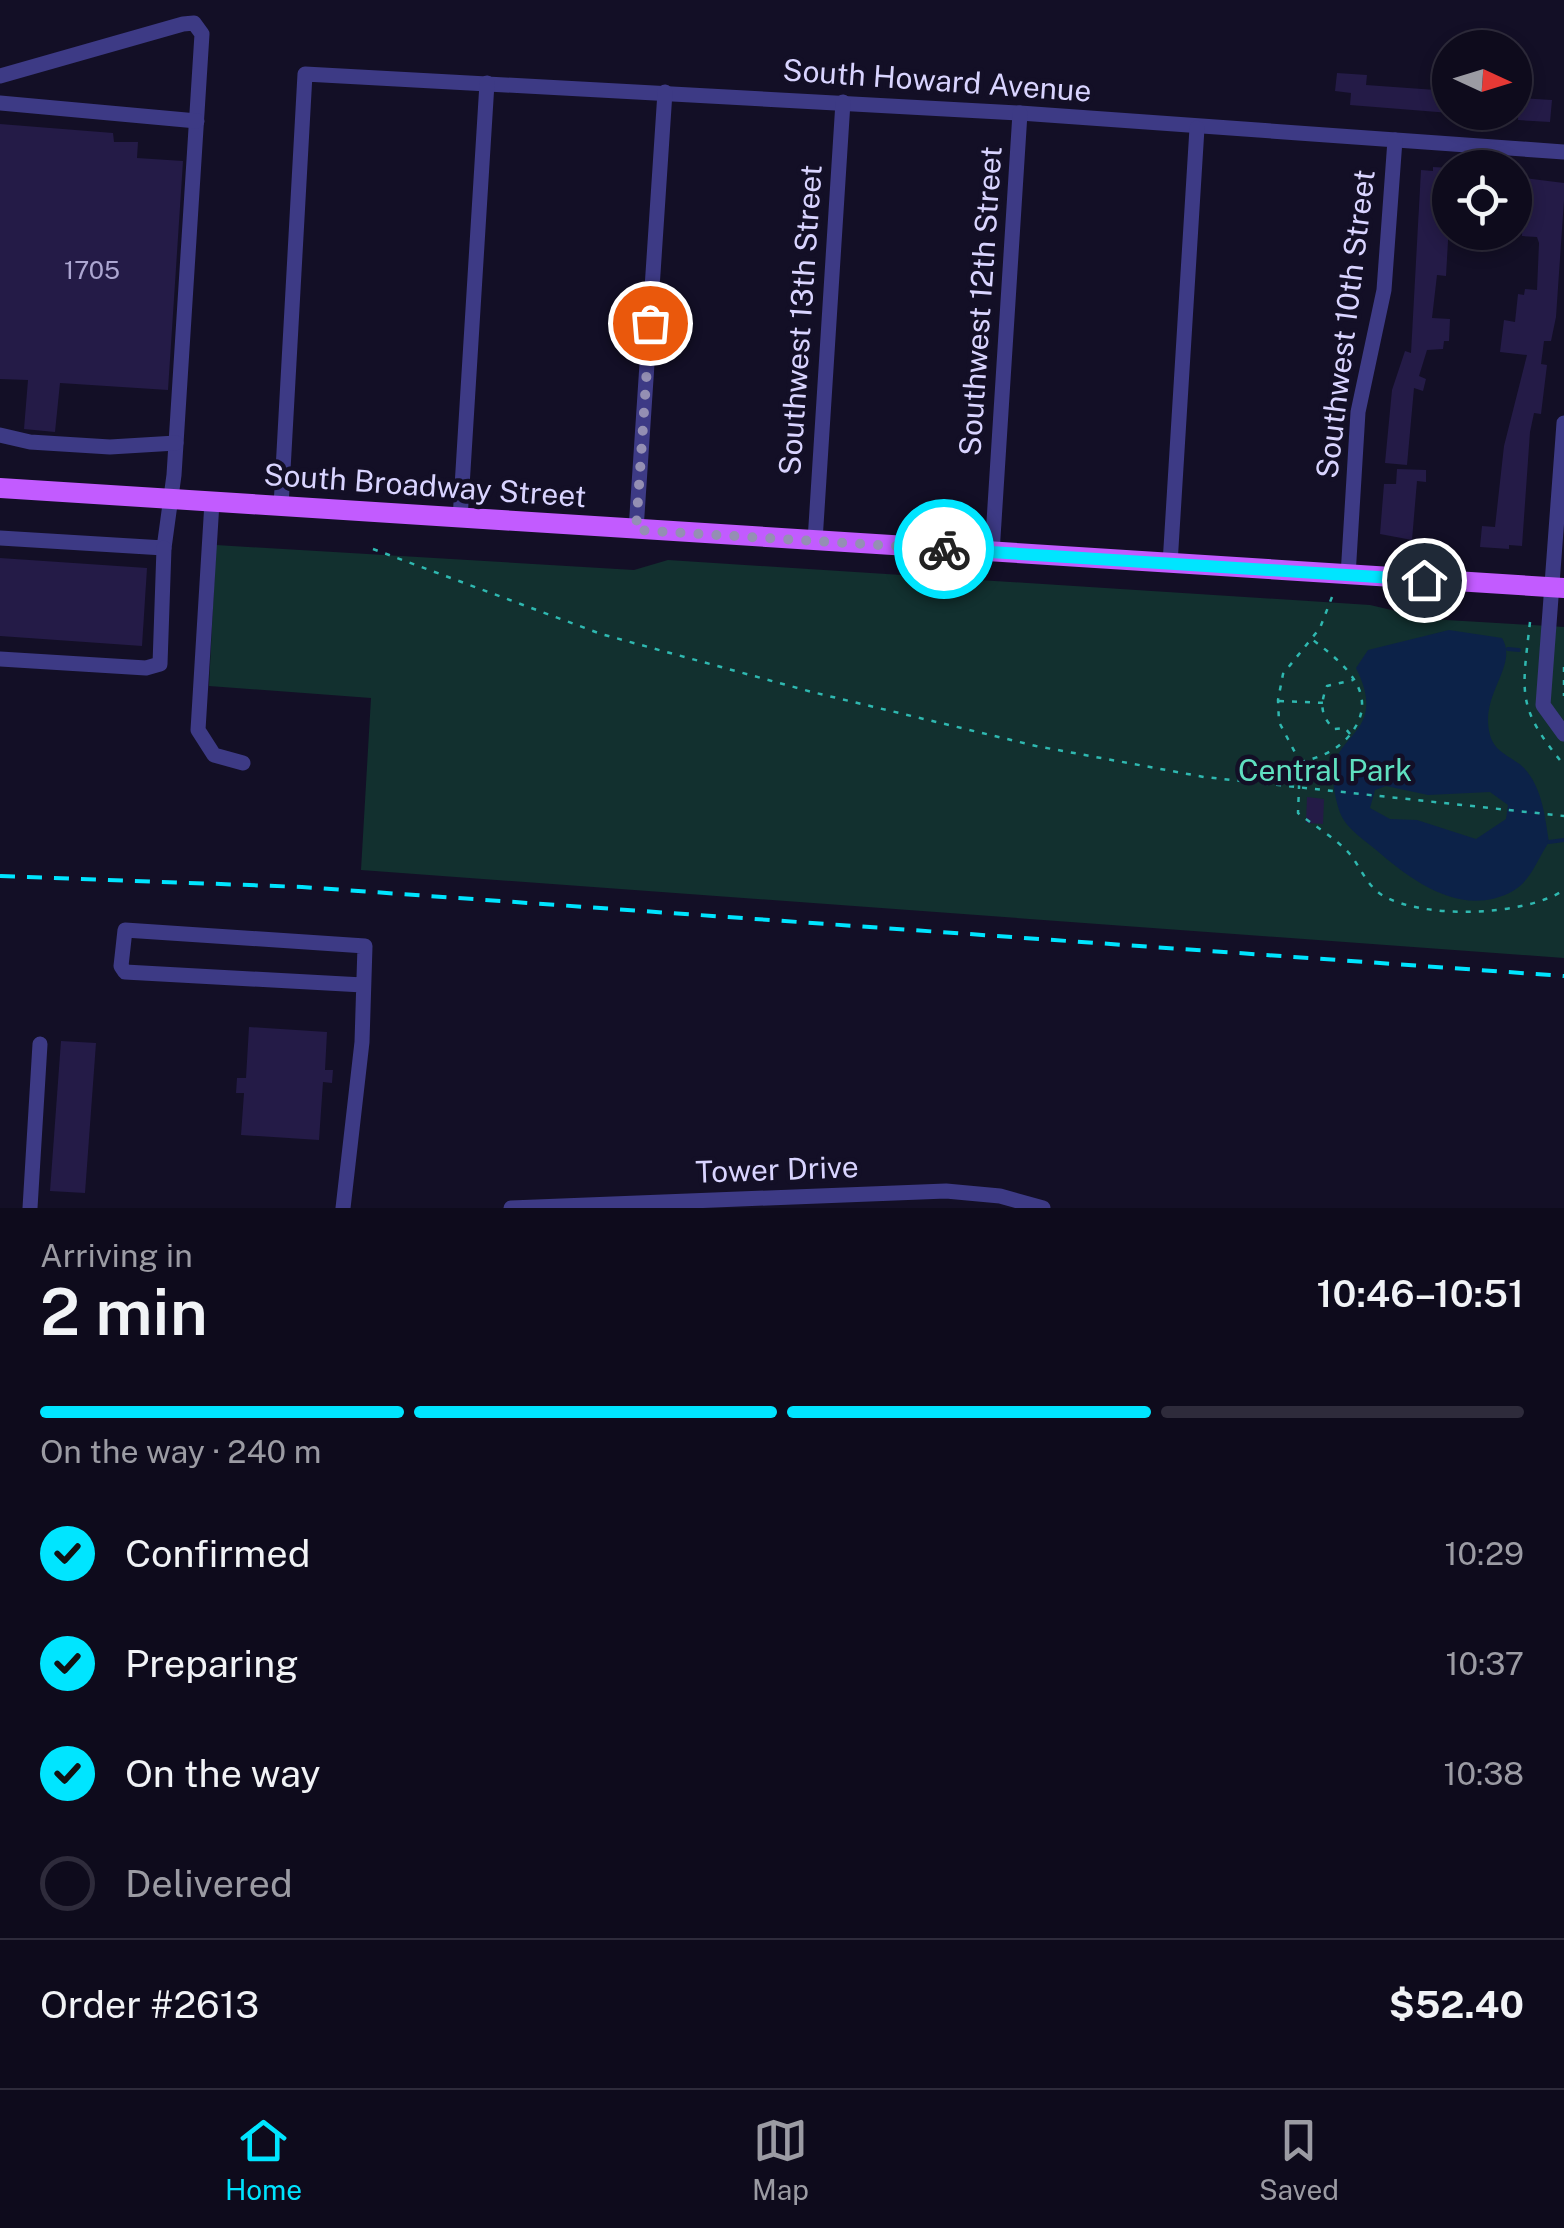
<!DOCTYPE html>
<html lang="en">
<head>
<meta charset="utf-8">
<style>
  :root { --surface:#0e0b1c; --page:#171425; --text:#f1f3f6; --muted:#9b9ba3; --line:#2e2b3b; --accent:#00e5ff }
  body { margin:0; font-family:"Public Sans",sans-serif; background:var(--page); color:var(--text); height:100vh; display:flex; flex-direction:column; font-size:38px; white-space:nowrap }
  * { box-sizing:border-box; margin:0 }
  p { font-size:32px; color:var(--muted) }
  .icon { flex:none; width:55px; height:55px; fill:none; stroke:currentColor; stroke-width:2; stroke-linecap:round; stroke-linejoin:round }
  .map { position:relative; height:1208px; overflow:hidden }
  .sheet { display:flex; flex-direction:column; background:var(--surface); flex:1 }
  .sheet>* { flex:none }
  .needle { width:65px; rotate:94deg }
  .tools { position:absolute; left:1432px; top:30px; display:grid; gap:20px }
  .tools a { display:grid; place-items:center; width:100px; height:100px; border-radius:50%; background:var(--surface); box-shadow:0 5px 15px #0003,0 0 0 2px var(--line); font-size:50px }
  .pin { position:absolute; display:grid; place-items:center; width:85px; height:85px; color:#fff; margin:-42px; border:5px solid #fff; border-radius:50%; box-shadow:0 2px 10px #0007 }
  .courier { position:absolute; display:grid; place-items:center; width:100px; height:100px; margin:-50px; border:8px solid #00e5ff; border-radius:50%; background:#fff; color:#222; box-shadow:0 2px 12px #0007 }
  .overview em { font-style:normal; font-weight:600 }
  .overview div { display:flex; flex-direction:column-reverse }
  .overview { display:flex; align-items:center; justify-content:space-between; height:170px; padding:0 40px }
  h1 { font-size:65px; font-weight:600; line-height:75px }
  .bar { display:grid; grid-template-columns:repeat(4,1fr); gap:15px 10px; align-content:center; height:120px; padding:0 40px }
  .bar i { height:12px; border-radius:8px; background:var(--line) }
  .bar .active { background:var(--accent) }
  .bar p { grid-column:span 4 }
  .line { display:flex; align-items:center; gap:25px; padding:0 40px; border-top:2px solid var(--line) }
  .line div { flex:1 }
  ol { padding:0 40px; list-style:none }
  li { display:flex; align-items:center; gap:30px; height:110px }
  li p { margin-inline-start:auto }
  li .icon { padding:10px; border-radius:50%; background:var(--accent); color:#111; stroke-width:4 }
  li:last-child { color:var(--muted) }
  li i { width:55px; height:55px; border:5px solid var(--line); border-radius:50% }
  .tabs { display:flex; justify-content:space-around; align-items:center; height:140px; border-top:2px solid var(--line); background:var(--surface); font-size:28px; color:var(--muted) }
  .tabs a { display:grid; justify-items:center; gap:5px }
  .tabs .active { color:var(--accent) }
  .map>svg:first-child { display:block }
  .green { fill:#12302f }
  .water { fill:#0c2248; fill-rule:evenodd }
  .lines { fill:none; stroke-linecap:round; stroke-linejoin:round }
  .stream { stroke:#0c2248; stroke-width:4 }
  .building { fill:#241b47 }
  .path { stroke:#2fb8b0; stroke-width:2.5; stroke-dasharray:5 8; stroke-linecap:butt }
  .minor { stroke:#3d3a85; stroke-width:15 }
  .major { stroke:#c25bff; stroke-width:20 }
  .rail { stroke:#00e5ff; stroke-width:4; stroke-dasharray:15 12; stroke-linecap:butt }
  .done { stroke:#948fb3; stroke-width:10; stroke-dasharray:0 18 }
  .route { stroke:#00e5ff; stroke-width:12 }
  .labels { text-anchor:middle; stroke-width:9; stroke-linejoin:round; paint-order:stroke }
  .number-label { font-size:25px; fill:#aca6d1 }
  .street-label { font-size:30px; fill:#d9d4ff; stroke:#130f26 }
  .park-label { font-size:30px; fill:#5fe0c0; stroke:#130f26 }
</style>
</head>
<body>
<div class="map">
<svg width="1564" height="1208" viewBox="0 0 1564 1208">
  <rect width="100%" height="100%" fill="#130f26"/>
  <path class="green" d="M 216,545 L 634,570 L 668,560 L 1370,605 L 1430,619 L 1564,627 L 1564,958 L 361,870 L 371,698 L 209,686 Z"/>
  <path class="water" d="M 1449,630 L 1502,638 C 1519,666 1479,694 1490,735 C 1495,753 1511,756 1523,767 C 1542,786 1545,817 1549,842 C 1538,858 1531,881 1513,891 C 1462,919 1412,881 1375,849 C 1365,841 1348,829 1342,817 C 1337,808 1334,790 1333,780 C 1329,732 1390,736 1356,668 L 1368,650 ZM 1386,786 L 1428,795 L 1490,792 L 1508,805 L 1506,819 L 1476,839 L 1417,820 L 1390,819 L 1370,808 L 1375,790 Z"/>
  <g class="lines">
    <g class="stream">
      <path d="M 1508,649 L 1519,650"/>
      <path d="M 1549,842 L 1564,840"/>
    </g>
  </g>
  <g class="building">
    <path d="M 1337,73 L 1367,75 L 1366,85 L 1450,91 L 1450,113 L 1350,105 L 1351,93 L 1335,91 Z"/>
    <path d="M 1519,98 L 1552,100 L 1550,122 L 1518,120 Z"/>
    <path d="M 0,124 L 113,133 L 114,142 L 138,142 L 137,158 L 183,161 L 168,390 L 60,383 L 55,432 L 24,429 L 28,380 L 0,379 Z"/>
    <path d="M 1433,167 L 1450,168 L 1450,193 L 1444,193 L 1441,223 L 1449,224 L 1446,276 L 1437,275 L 1432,318 L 1450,319 L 1449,341 L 1444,341 L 1443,349 L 1427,350 L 1419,376 L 1426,379 L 1423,391 L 1414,388 L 1407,465 L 1385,463 L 1392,390 L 1405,351 L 1411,353 L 1421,170 L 1433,171 Z"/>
    <path d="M 1523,178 L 1564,183 L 1564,200 L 1556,317 L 1551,341 L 1544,341 L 1541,364 L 1547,365 L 1541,414 L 1534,413 L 1530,432 L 1522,546 L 1509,545 L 1509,549 L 1480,547 L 1482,526 L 1495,527 L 1504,446 L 1527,355 L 1500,352 L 1504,320 L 1515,322 L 1518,294 L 1524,295 L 1525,289 L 1537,290 L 1539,243 L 1537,237 L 1522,236 Z"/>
    <path d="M 1397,469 L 1426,470 L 1426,482 L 1417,481 L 1412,540 L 1380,534 L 1384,484 L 1396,484 Z"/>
    <path d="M 0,558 L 147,568 L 142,646 L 0,636 Z"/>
    <path d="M 1307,797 L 1324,799 L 1323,824 L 1306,823 Z"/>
    <path d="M 249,1027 L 327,1032 L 325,1070 L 333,1070 L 332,1083 L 323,1082 L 319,1140 L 241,1135 L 244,1093 L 236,1093 L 237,1078 L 246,1078 Z"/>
    <path d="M 61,1041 L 96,1043 L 85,1193 L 50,1191 Z"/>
  </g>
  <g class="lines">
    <g class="path">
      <path d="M 373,549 L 601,634 L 812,692 L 1036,746 L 1204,777 L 1564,816"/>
      <path d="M 1332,597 L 1320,628 L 1283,674 L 1278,700 L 1279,722 L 1300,762 L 1298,813 C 1313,825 1334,837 1348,852 C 1360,865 1365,884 1382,895 C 1423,920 1525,916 1564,890"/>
      <path d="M 1530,622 C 1522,694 1516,707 1564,765"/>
      <path d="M 1564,667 L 1564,696"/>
      <path d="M 1279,701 L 1326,703"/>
      <path d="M 1350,734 L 1345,728 L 1334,729 C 1320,715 1320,704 1327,686 L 1353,680"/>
      <path d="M 1300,762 C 1319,758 1336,751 1349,736 C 1382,696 1346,665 1313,640"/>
    </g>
    <g class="minor">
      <path d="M 0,76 L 183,24 L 194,23 L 202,34 L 174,475 L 164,548 L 0,538"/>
      <path d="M 0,103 L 197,121"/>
      <path d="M 1564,423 L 1543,705 L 1564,734"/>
      <path d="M 0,435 L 30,442 L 110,447 L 176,443"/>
      <path d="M 212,502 L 198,730 L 214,755 L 243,763"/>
      <path d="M 281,506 L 305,74 L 1020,113 L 1564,152"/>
      <path d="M 460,519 L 487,83"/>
      <path d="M 636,530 L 665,92"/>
      <path d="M 815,541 L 843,102"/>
      <path d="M 992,553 L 1020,113"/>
      <path d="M 1170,564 L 1197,128"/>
      <path d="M 1348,576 L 1358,412 L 1384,290 L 1395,140"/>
      <path d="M 0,659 L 146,668 L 160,664 L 164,548"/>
      <path d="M 30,1208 L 40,1044"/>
      <path d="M 343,1208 L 362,1042 L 365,946 L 125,930 L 121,966 L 125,972 L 363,985"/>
      <path d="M 511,1208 L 946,1191 L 1000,1196 L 1043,1208"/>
    </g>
    <path class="major" d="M 0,488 L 1564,588"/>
    <path class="rail" d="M 0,876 L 302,887 L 1564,976"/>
  </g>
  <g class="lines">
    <path class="done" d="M 650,323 L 636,530 L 944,549"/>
    <path class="route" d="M 944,549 L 1424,580"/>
  </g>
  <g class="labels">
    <g class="number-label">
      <text x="92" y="279">1705</text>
    </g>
    <g class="street-label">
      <text transform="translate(937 81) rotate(4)" y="10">South Howard Avenue</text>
      <text transform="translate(981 301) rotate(-86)" y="10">Southwest 12th Street</text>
      <text transform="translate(801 320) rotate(-86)" y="10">Southwest 13th Street</text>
      <text transform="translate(1346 324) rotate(-83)" y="10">Southwest 10th Street</text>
      <text transform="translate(425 486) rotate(4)" y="10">South Broadway Street</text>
      <text transform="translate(777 1170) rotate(-2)" y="10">Tower Drive</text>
    </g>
    <g class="park-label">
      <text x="1325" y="781">Central Park</text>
    </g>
  </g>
</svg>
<div class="tools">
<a><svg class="needle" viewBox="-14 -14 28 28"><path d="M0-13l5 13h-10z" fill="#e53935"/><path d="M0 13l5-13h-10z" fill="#9b9ba3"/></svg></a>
<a><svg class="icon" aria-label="locate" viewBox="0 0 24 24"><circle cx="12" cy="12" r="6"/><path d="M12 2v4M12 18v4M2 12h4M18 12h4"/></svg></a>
</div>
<div class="pin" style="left:650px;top:323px;background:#ea580c"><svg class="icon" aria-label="bag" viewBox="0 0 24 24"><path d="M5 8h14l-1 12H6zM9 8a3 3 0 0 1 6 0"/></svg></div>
<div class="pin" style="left:1424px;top:580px;background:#1f2937"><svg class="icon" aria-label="home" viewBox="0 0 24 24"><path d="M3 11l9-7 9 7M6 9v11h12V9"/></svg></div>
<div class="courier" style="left:944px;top:549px"><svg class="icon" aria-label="bike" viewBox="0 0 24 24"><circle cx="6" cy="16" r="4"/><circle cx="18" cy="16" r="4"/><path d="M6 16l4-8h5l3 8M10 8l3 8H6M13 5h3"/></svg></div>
</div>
<section class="sheet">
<div class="overview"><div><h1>2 min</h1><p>Arriving in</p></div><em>10:46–10:51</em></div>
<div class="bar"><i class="active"></i><i class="active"></i><i class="active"></i><i></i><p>On the way · 240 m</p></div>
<ol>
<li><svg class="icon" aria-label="check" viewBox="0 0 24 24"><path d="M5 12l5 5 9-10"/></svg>Confirmed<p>10:29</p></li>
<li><svg class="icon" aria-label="check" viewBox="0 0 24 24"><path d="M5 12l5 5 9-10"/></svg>Preparing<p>10:37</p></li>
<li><svg class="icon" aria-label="check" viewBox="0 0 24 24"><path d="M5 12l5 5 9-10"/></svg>On the way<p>10:38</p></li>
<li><i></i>Delivered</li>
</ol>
<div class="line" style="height:130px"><div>Order #2613</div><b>$52.40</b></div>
</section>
<nav class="tabs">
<a class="active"><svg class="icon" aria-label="home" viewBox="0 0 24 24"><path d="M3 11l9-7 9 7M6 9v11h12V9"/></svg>Home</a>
<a><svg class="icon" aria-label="map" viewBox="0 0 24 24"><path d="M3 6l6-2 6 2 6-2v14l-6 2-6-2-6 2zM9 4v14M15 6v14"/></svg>Map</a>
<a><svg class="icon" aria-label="saved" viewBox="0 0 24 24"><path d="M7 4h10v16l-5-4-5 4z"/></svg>Saved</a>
</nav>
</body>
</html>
